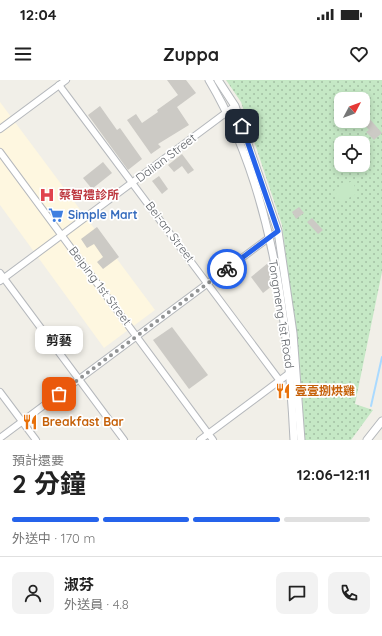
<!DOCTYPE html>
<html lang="zh-TW">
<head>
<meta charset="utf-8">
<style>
  :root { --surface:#fff; --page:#f2f2f2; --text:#222; --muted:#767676; --line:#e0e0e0; --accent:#2563eb }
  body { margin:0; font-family:Quicksand,"Noto Sans TC",sans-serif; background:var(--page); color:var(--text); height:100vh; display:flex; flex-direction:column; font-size:15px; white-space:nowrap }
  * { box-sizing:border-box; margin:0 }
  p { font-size:13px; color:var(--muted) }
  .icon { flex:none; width:22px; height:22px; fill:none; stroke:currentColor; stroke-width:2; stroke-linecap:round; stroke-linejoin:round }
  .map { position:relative; height:360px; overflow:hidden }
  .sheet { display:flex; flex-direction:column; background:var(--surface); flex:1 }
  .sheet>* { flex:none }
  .needle { width:26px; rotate:49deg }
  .buttons { position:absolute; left:334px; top:12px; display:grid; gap:8px }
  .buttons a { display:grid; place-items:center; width:36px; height:36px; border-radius:8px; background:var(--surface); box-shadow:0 2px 6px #0003; font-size:20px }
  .pin { position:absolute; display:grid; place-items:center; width:34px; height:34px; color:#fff; margin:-17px; border-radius:8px; box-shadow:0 2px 6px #0006 }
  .courier { position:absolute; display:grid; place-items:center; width:40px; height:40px; margin:-20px; border:3px solid #2563eb; border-radius:50%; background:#fff; color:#222; box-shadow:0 1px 5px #0007 }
  .bubble { position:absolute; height:28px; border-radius:8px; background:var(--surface); box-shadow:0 2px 6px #0003; font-size:13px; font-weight:700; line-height:28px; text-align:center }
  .summary em { font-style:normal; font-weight:700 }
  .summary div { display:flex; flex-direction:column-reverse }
  .summary { display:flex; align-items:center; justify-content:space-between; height:68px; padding:0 12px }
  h1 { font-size:26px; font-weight:700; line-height:30px }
  .bar { display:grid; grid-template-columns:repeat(4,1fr); gap:6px 4px; align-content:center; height:48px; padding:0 12px }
  .bar i { height:5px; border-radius:3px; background:var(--line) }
  .bar .selected { background:var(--accent) }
  .bar p { grid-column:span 4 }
  .line { display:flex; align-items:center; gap:10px; padding:0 12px; border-top:1px solid var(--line) }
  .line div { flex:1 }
  .round { display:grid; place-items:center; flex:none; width:42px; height:42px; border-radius:8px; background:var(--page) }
  .status { display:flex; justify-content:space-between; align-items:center; height:28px; padding:0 20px; background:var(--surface); direction:ltr }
  .status svg { height:11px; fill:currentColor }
  header { display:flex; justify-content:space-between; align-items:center; height:52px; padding:0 12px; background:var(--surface); font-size:18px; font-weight:700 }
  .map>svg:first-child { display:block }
  .commercial { fill:#fef7e0 }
  .park { fill:url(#park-dots); fill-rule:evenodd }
  .pitch { fill:#c5e8c5 }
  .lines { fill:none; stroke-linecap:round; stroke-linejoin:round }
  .stream { stroke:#aadaff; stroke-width:2 }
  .building { fill:#cccac5 }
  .minor-casing { stroke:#b5b8bc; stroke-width:8 }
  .tertiary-casing { stroke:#b5b8bc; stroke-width:9 }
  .minor { stroke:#fff; stroke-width:6 }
  .tertiary { stroke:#fff; stroke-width:7 }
  .done { stroke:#929495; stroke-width:4; stroke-dasharray:0 7.2 }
  .route { stroke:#2563eb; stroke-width:5 }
  .labels { text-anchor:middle; stroke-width:3.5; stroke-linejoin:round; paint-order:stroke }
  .street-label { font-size:12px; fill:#5f6368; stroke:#fff }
  .health-label { font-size:12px; font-weight:bold; fill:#be3a42; stroke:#fff; text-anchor:start }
  .shop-label { font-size:12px; font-weight:bold; fill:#366cbe; stroke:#fff; text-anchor:start }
  .food-label { font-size:12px; font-weight:bold; fill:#c56008; stroke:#fff; text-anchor:start }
</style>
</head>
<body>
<div class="status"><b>12:04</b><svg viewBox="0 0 49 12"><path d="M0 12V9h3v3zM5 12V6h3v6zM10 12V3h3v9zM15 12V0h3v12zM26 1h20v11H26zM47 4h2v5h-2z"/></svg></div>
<header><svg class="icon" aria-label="menu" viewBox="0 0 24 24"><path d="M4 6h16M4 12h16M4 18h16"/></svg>Zuppa<svg class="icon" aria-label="heart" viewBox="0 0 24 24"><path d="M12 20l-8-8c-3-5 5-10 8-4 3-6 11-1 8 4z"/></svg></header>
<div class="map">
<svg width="382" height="360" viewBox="0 0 382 360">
  <defs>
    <pattern id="park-dots" width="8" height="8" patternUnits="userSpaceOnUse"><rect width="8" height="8" fill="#c5e8c5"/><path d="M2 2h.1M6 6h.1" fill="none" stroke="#a3c0a4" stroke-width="1.8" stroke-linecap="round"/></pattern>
  </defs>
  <rect width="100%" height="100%" fill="#f1efe8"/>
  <path class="commercial" d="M 0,22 L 155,230 L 104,268 L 0,125 Z"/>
  <path class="park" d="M 226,0 L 382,0 L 382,192 L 355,324 L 373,330 L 351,360 L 305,360 L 300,290 L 282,145 L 241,22 ZM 341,19 L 363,19 L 363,41 L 341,41 ZM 341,63 L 363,63 L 363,85 L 341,85 Z"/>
  <path class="pitch" d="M 352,101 L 358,113 L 341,122 L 334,110 Z"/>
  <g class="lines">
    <path class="stream" d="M 371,326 L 382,277"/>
  </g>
  <g class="building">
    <path d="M 167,0 L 186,0 L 196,13 L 177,27 L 189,45 L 158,64 L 161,67 L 151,74 L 127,40 L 136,34 L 142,43 L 158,32 L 157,30 L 178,15 Z"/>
    <path d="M 100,26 L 117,50 L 120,48 L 142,79 L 128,90 L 88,35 Z"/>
    <path d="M 368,37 L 382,53 L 374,60 L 366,52 L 369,50 L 362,42 Z"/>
    <path d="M 182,74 L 194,90 L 188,94 L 182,86 L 174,92 L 168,85 Z"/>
    <path d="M 103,82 L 112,93 L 92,109 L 83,98 Z"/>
    <path d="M 159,96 L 168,109 L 162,114 L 152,101 Z"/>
    <path d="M 299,127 L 304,133 L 296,139 L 292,132 Z"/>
    <path d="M 312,138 L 323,150 L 318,154 L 307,142 Z"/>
    <path d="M 97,147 L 119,177 L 103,189 L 97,182 L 103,177 L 94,164 L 87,168 L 81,159 Z"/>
    <path d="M 268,183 L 272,206 L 263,213 L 251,197 Z"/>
    <path d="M 172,247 L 208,295 L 189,309 L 153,260 Z"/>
  </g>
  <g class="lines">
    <g class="minor-casing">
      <g id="minor">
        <path d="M 59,5 L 280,301"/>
        <path d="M 0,49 L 66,0"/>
        <path d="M 0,72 L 213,360"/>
        <path d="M 0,193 L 124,360"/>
        <path d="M 0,201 L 235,26"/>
        <path d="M 0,312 L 36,360"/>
        <path d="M 0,358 L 278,151"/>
        <path d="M 200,360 L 291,292"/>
      </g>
    </g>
    <g class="tertiary-casing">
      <g id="tertiary">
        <path d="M 209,0 C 272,106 288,239 294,360"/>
        <path d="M 218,0 L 235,26 L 278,151 L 293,253 L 301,360"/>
        <path d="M 367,360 L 382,341"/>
      </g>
    </g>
    <use href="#minor" class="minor"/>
    <use href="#tertiary" class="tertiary"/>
  </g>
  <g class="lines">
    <path class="done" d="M 59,314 L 227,189"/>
    <path class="route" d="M 227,189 L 278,151 L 242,46"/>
  </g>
  <defs>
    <g id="hospital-bare" transform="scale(1.2)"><path d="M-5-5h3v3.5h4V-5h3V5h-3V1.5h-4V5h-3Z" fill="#e0444e" stroke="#fff" stroke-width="2.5" paint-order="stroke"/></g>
    <g id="supermarket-bare" transform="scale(1.2)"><path d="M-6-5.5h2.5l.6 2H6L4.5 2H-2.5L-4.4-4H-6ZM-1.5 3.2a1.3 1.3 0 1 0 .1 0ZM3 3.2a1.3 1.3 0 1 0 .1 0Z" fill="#3f7fe0" stroke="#fff" stroke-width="2.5" paint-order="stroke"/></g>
    <g id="restaurant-bare" transform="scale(1.2)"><path d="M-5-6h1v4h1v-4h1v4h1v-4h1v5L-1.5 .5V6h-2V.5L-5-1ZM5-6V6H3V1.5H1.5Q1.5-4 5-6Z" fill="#e8710a" stroke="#fff" stroke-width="2.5" paint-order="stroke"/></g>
  </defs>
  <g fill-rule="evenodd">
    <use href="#hospital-bare" x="47" y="115"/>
    <use href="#supermarket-bare" x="56" y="135"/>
    <use href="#restaurant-bare" x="283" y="311"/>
    <use href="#restaurant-bare" x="30" y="342"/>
  </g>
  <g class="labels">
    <g class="street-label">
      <text transform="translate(166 78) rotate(-37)" y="4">Dalian Street</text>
      <text transform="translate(170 152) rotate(53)" y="4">Bei-an Street</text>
      <text transform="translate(100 206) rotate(53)" y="4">Beiping 1st Street</text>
      <text transform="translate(281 234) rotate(81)" y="4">Tongmeng 1st Road</text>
    </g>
    <g class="health-label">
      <text x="59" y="119">蔡智禮診所</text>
    </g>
    <g class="shop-label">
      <text x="68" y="139">Simple Mart</text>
    </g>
    <g class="food-label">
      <text x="295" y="315">壹壹捌烘雞</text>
      <text x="42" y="346">Breakfast Bar</text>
    </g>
  </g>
</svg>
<div class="buttons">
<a><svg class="needle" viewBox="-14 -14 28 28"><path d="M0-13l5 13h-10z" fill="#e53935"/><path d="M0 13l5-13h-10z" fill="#767676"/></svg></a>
<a><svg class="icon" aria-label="locate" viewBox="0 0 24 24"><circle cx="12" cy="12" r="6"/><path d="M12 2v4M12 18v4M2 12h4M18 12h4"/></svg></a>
</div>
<div class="pin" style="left:59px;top:314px;background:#ea580c"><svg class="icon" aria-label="bag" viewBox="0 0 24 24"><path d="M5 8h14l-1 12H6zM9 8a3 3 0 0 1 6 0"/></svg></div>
<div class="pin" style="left:242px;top:46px;background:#1f2937"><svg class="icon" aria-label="home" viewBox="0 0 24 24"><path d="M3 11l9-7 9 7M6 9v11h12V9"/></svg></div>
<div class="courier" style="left:227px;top:189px"><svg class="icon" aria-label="bike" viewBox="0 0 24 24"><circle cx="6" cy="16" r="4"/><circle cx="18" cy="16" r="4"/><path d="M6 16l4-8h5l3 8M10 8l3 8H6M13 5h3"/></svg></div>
<div class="bubble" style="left:35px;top:246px;width:48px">剪藝</div>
</div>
<section class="sheet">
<div class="summary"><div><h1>2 分鐘</h1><p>預計還要</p></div><em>12:06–12:11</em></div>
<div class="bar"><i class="selected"></i><i class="selected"></i><i class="selected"></i><i></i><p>外送中 · 170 m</p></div>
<div class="line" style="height:72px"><a class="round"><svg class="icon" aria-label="person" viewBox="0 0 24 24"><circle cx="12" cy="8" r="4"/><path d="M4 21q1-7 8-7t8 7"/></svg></a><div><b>淑芬</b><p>外送員 · 4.8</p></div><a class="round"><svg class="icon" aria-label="chat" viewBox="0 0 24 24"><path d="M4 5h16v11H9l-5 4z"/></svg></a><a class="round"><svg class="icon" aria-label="phone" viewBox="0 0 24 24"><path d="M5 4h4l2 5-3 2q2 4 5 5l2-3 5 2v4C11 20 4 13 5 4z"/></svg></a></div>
</section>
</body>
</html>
